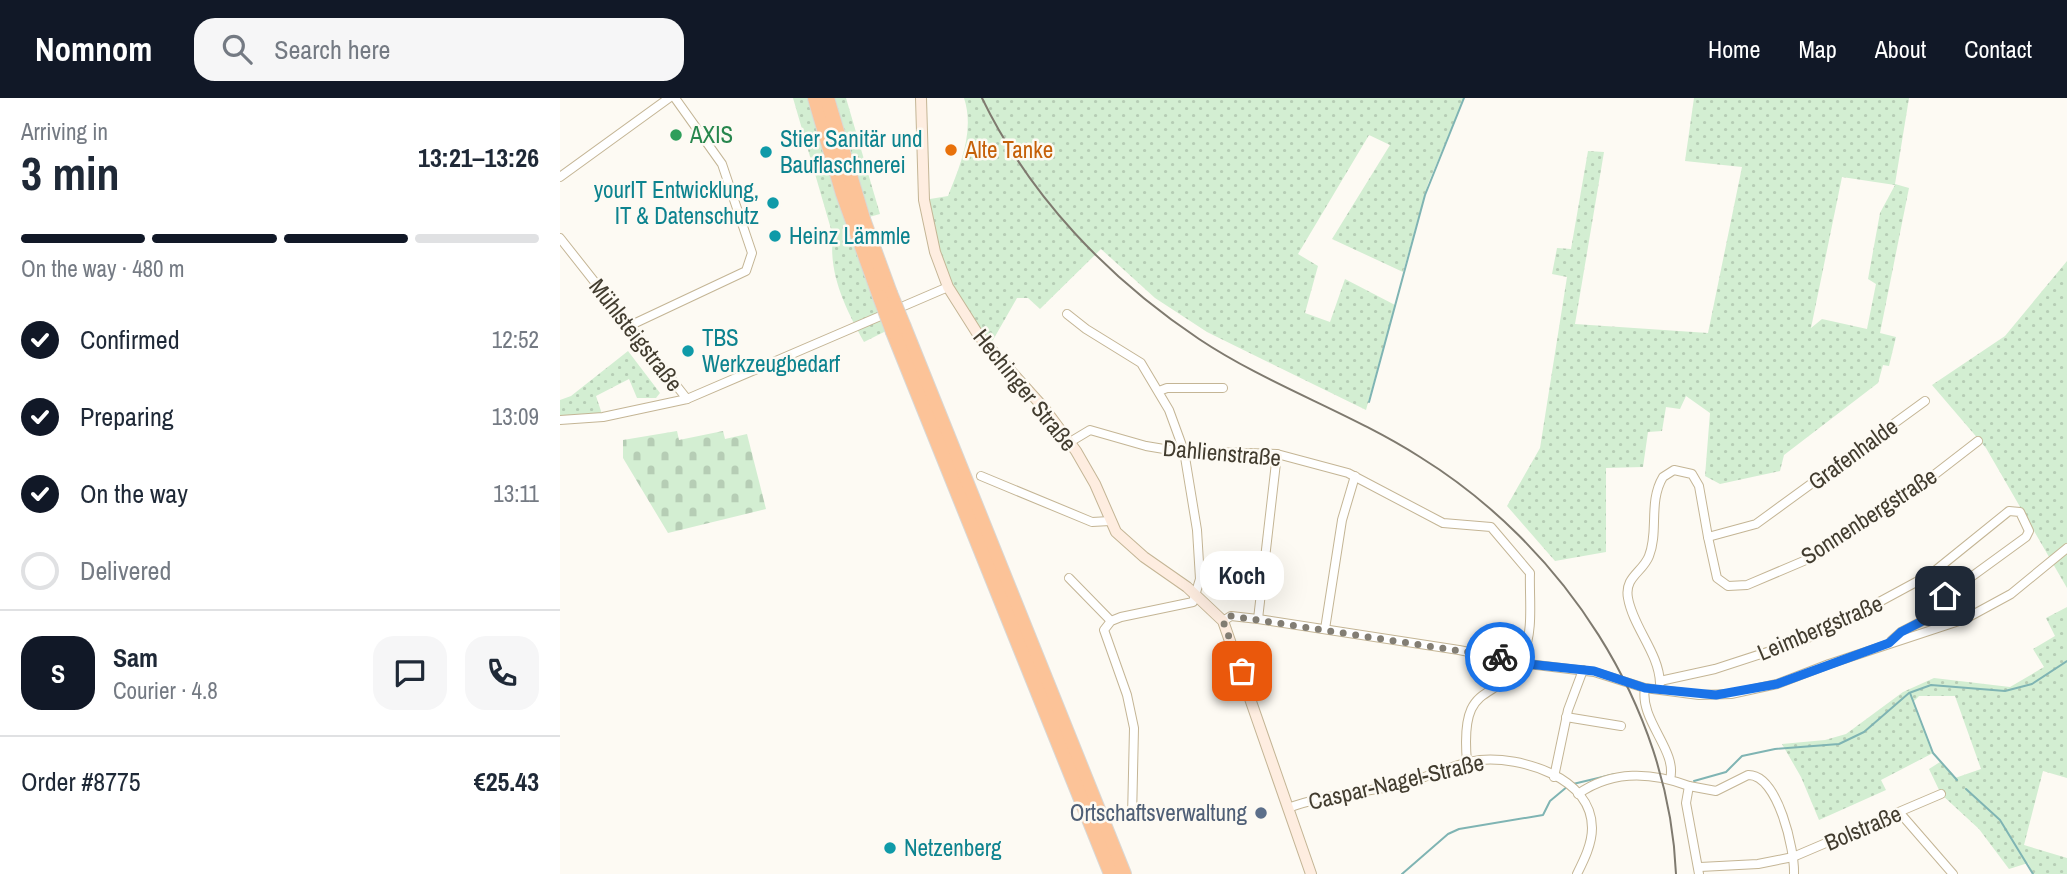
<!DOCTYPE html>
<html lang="en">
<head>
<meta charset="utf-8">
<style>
  :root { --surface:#fff; --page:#f6f6f7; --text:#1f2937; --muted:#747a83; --line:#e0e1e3; --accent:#111827 }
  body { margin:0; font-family:"Archivo Narrow",sans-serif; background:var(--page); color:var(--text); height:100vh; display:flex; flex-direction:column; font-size:26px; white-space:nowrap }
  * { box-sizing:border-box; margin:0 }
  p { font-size:23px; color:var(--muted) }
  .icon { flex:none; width:38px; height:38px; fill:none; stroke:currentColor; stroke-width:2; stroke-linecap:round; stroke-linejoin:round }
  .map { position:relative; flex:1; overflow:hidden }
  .sheet { display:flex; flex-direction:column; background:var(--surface); width:560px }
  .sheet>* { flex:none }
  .pin { position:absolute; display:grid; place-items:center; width:60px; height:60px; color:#fff; margin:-30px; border-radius:14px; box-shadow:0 4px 10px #0006 }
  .courier { position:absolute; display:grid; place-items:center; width:70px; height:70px; margin:-35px; border:5px solid #1a73e8; border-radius:50%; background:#fff; color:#222; box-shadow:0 2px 9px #0007 }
  .bubble { position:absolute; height:49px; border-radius:21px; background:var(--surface); box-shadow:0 7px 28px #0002; font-size:23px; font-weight:700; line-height:49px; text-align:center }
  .head em { font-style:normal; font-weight:700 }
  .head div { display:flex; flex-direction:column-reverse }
  .head { display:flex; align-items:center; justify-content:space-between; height:119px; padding:0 21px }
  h1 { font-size:46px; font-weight:700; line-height:52px }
  .bar { display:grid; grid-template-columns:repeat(4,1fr); gap:10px 7px; align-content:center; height:84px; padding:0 21px }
  .bar i { height:9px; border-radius:5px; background:var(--line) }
  .bar .active { background:var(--accent) }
  .bar p { grid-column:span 4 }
  .line { display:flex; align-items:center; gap:18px; padding:0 21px; border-top:2px solid var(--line) }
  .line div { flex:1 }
  .round { display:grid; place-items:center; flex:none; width:74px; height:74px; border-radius:21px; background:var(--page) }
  ol { padding:0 21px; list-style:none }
  li { display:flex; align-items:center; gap:21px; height:77px }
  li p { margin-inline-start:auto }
  li .icon { padding:7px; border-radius:50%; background:var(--accent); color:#fff; stroke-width:4 }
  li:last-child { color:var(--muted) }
  li i { width:38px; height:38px; border:4px solid var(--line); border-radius:50% }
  header { display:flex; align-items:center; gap:42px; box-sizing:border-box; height:98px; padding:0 35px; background:var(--accent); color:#fff }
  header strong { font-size:33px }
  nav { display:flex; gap:38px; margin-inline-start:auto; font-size:24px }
  .search { width:490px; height:63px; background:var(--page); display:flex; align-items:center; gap:18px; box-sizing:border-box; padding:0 24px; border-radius:21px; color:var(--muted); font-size:26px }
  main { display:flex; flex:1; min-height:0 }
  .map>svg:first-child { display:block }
  .grass { fill:url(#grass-dots); fill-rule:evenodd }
  .cemetery { fill:url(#cemetery-stones) }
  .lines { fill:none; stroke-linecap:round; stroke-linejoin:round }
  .stream { stroke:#7fb4b3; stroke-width:2 }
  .street-casing { stroke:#c4b595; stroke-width:10 }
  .secondary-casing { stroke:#c4b595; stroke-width:12 }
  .highway-casing { stroke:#d9d8d5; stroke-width:16 }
  .street { stroke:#fff; stroke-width:8 }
  .secondary { stroke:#feede0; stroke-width:10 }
  .highway { stroke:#fcc398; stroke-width:14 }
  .rail { stroke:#7f7a6f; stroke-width:2 }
  .highway-bridge-casing { stroke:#d9d8d5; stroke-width:16; stroke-linecap:butt }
  .highway-bridge { stroke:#fcc398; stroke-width:14 }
  .done { stroke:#837e74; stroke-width:7; stroke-dasharray:0 12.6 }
  .route { stroke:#1a73e8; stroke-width:9 }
  .leisure-dot { fill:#2e9e5b; stroke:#fdfaf3; stroke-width:2.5 }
  .food-dot { fill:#e8710a; stroke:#fdfaf3; stroke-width:2.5 }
  .culture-dot { fill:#0f9aa8; stroke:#fdfaf3; stroke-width:2.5 }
  .service-dot { fill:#5c6f8a; stroke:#fdfaf3; stroke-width:2.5 }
  .labels { text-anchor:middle; stroke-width:5; stroke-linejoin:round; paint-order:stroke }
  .leisure-label { font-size:23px; fill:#27864d; stroke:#fdfaf3; text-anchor:start }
  .culture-label { font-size:23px; fill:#0d838f; stroke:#fdfaf3; text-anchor:start }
  .food-label { font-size:23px; fill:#c56008; stroke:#fdfaf3; text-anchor:start }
  .street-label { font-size:23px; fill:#423c2f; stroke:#fdfaf3 }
  .service-label { font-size:23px; fill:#4e5e75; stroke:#fdfaf3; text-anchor:end }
</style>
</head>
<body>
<header>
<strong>Nomnom</strong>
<div class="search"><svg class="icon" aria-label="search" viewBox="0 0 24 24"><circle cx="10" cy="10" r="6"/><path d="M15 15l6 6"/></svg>Search here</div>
<nav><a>Home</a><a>Map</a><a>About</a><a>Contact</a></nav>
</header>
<main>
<section class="sheet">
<div class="head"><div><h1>3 min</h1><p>Arriving in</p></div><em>13:21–13:26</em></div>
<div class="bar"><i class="active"></i><i class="active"></i><i class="active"></i><i></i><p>On the way · 480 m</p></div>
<ol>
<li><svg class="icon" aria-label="check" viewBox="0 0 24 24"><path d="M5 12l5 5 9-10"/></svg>Confirmed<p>12:52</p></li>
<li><svg class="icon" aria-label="check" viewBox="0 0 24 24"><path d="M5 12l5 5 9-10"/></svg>Preparing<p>13:09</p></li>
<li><svg class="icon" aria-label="check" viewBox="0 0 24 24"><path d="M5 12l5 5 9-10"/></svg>On the way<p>13:11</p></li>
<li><i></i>Delivered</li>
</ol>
<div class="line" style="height:126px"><b class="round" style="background:var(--accent);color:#fff">S</b><div><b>Sam</b><p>Courier · 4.8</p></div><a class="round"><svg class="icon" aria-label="chat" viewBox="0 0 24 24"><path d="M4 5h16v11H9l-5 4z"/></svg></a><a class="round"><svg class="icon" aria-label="phone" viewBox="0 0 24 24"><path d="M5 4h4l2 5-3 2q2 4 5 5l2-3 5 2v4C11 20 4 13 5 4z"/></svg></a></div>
<div class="line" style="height:91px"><div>Order #8775</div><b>€25.43</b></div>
</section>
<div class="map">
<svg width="1507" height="776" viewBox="0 0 1507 776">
  <defs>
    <pattern id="grass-dots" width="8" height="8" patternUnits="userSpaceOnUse" patternTransform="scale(1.75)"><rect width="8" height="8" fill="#d3eed2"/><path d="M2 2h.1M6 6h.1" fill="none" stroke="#b6cdb5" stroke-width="1.8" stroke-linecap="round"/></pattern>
    <pattern id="cemetery-stones" width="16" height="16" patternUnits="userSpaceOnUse" patternTransform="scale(1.75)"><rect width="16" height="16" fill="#d3eed2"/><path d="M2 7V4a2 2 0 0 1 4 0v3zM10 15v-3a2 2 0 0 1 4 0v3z" fill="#b6cdb5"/></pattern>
  </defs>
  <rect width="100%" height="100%" fill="#fdfaf3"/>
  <g class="grass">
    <path d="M 233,0 L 248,0 L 275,95 L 326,233 L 304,244 C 286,211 268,176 273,138 Z"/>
    <path d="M 273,0 L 286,0 L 320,116 L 309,119 Z"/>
    <path d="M 404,0 L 904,0 L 868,86 L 843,174 L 772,141 L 830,47 L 809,37 L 738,156 L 758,168 L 745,215 L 770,224 L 785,181 L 835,207 L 806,312 L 647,234 L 595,200 L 541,151 L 480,211 L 468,200 L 457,200 L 429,249 L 388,189 L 364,102 L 388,98 C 400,68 415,33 404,0 Z"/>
    <path d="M 1134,0 L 1349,0 L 1335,86 L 1349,90 L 1320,235 L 1336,239 L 1329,268 L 1323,267 L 1318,285 L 1224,357 L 1220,373 L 1160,386 L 1145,378 L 1150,315 L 1126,298 L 1120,311 L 1106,309 L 1102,333 L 1088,334 L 1083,369 L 1046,370 L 1046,454 L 995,463 L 947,408 L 980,350 L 1007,179 L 992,176 L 997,150 L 1011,151 L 1028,53 L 1044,54 L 1015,226 L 1148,235 L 1182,69 L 1125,63 ZM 1282,79 L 1335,87 L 1320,115 L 1308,181 L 1316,186 L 1307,231 L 1262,221 L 1251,230 Z"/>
    <path d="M 1507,163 L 1507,490 L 1426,350 L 1372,287 L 1445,238 Z"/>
    <path d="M 68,253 L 100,295 L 96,300 L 77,300 L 69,281 L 36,298 L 43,319 L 0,322 L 0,302 L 11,298 Z"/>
    <path d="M 1507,509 L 1507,680 L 1483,673 L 1464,747 L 1507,760 L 1507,776 L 1473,776 L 1468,765 L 1449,771 L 1419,731 L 1381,696 L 1369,671 L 1380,664 L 1395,680 L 1421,671 L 1395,598 L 1359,598 L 1353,604 L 1373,655 L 1321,682 L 1326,692 L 1259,722 L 1241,679 L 1222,646 L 1265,642 L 1286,636 L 1343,594 L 1374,580 L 1450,589 L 1484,569 L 1473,551 L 1495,538 L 1486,520 Z"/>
  </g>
  <path class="cemetery" d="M 117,333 L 119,342 L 163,333 L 165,341 L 187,336 L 206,411 L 108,435 L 63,360 L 63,342 Z"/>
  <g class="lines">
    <g class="stream">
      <path d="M 809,304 L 865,97 L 904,0"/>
      <path d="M 1350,595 L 1373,655 L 1397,682"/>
      <path d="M 1134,683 L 1166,674 L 1182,658 L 1215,651 L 1279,646 L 1304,634 L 1349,595 L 1371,587 L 1445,593 L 1472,586 L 1507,563"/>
      <path d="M 1013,686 L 1055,676"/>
      <path d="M 1406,691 L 1440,722 L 1473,776"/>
      <path d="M 842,776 L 888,736 L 899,731 L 983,717 L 990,703 L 1008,688"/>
    </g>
    <g class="street-casing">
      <g id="street">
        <path d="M 0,79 L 109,0"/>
        <path d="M 0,140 L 127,301"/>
        <path d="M 507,216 L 526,231 L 581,265 L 609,312 L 624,353 L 637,432 L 640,481 L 633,504 L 561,519 L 551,523 L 544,532 L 567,597 L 574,630 L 572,720"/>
        <path d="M 69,228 L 186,173 L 192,155 L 162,66 L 115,0"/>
        <path d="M 599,293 L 607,290 L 663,290"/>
        <path d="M 0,322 L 43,319 L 127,301 L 388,189"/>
        <path d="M 510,344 L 530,332 L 586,348 L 616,353 L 717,356 L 788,375 L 883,425 L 931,429 L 970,475 C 969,500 974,533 963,556 C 940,611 899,574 907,664"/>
        <path d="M 421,378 L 532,424 L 550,423"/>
        <path d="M 1148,439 L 1157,480 L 1168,488 L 1187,487 L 1253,459 L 1365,384 L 1418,343"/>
        <path d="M 509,480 L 551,523"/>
        <path d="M 698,521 L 717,356"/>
        <path d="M 663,523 L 671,518 L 698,521 L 899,552 L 968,566 L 1034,574 L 1085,590 L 1139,597 L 1171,596 L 1217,586 L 1269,566 L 1405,521 L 1451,496 L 1507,450"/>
        <path d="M 765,531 L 782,422 L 795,378"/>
        <path d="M 1100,583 L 1155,571 L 1241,543 L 1273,529 L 1371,476 L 1449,413 L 1460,414 L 1469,433 L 1466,439 L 1385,498 L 1376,516 L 1341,534 L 1331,543"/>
        <path d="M 1100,585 C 1099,555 1073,529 1068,500 C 1064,479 1083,474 1089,458 C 1099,433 1088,404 1103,379 L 1114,372 L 1132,376 L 1139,388 L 1148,439 L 1196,426 L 1365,303"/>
        <path d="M 1085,590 C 1079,622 1118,653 1110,681"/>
        <path d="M 1006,619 L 1061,628"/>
        <path d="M 994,679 L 1008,612 L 1023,572"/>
        <path d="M 1129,688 L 1156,693 L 1188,677 C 1218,676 1235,753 1234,776"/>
        <path d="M 1018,696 C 1052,672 1092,674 1129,688 L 1126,705 L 1139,776"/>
        <path d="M 728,710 C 762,697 802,695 838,687 C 866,681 891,666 920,662 C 960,658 1032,679 1032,730 C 1032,746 1024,762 1017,776"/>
        <path d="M 1340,715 L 1393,776"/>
        <path d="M 1140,769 L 1198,766 L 1233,759 L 1381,696"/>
      </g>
    </g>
    <g class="secondary-casing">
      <path id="secondary" d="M 361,0 L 364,102 L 375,154 L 388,189 L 419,238 L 484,310 L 516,353 L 535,386 L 556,434 L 584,459 L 627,489 L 663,523 L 751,776"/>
    </g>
    <g class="highway-casing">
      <g id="highway">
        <path d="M 255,0 L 283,96 L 320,199"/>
        <path d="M 267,0 L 304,124 L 330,195"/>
        <path d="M 344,229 L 564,776"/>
        <path d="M 333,234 L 551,776"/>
      </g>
    </g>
    <use href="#street" class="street"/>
    <use href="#secondary" class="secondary"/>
    <use href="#highway" class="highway"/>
    <path class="rail" d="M 422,0 C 470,99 548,180 639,241 C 708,287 789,314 860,359 C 1002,447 1109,607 1116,776"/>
    <g class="highway-bridge-casing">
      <g id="highway-bridge">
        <path d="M 330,195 L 344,229"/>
        <path d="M 320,199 L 333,234"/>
      </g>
    </g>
    <use href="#highway-bridge" class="highway-bridge"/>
  </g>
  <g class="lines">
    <path class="done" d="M 682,573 L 663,523 L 671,518 L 940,559"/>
    <path class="route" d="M 940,559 L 968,566 L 1034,573 L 1085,590 L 1156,597 L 1217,586 L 1329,545 L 1341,534 L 1376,516 L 1385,498"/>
  </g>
  <circle class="leisure-dot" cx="116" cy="37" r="7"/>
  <circle class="food-dot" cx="391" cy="52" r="7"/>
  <g class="culture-dot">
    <circle cx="206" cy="54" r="7"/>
    <circle cx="213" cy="105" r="7"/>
    <circle cx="215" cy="138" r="7"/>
    <circle cx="128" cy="253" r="7"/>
    <circle cx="330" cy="750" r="7"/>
  </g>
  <circle class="service-dot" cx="701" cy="715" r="7"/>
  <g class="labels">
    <g class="leisure-label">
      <text x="130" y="45">AXIS</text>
    </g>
    <g class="culture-label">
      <text x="220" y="49">Stier Sanitär und<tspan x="220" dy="26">Bauflaschnerei</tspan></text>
      <text x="199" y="100" text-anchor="end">yourIT Entwicklung,<tspan x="199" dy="26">IT &amp; Datenschutz</tspan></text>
      <text x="229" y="146">Heinz Lämmle</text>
      <text x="142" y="248">TBS<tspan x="142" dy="26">Werkzeugbedarf</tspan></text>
      <text x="344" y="758">Netzenberg</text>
    </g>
    <g class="food-label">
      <text x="405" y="60">Alte Tanke</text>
    </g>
    <g class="street-label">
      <text transform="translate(76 237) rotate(52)" y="8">Mühlsteigstraße</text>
      <text transform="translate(465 292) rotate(51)" y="8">Hechinger Straße</text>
      <text transform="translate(662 355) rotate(5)" y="8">Dahlienstraße</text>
      <text transform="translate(1293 356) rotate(-36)" y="8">Grafenhalde</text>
      <text transform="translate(1309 418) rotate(-33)" y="8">Sonnenbergstraße</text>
      <text transform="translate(1260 530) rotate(-23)" y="8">Leimbergstraße</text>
      <text transform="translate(836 684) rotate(-13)" y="8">Caspar-Nagel-Straße</text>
      <text transform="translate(1303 730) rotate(-23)" y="8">Bolstraße</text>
    </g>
    <g class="service-label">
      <text x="687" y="723">Ortschaftsverwaltung</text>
    </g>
  </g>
</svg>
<div class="pin" style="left:682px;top:573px;background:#ea580c"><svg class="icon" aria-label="bag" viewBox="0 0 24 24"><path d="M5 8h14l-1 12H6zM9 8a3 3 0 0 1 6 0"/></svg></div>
<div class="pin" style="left:1385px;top:498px;background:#1f2937"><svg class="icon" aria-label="home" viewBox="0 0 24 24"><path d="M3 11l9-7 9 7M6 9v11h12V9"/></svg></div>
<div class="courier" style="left:940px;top:559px"><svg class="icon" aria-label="bike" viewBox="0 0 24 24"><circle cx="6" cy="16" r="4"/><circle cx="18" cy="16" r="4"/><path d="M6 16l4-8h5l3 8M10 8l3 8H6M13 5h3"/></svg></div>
<div class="bubble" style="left:640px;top:453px;width:84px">Koch</div>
</div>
</main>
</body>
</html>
